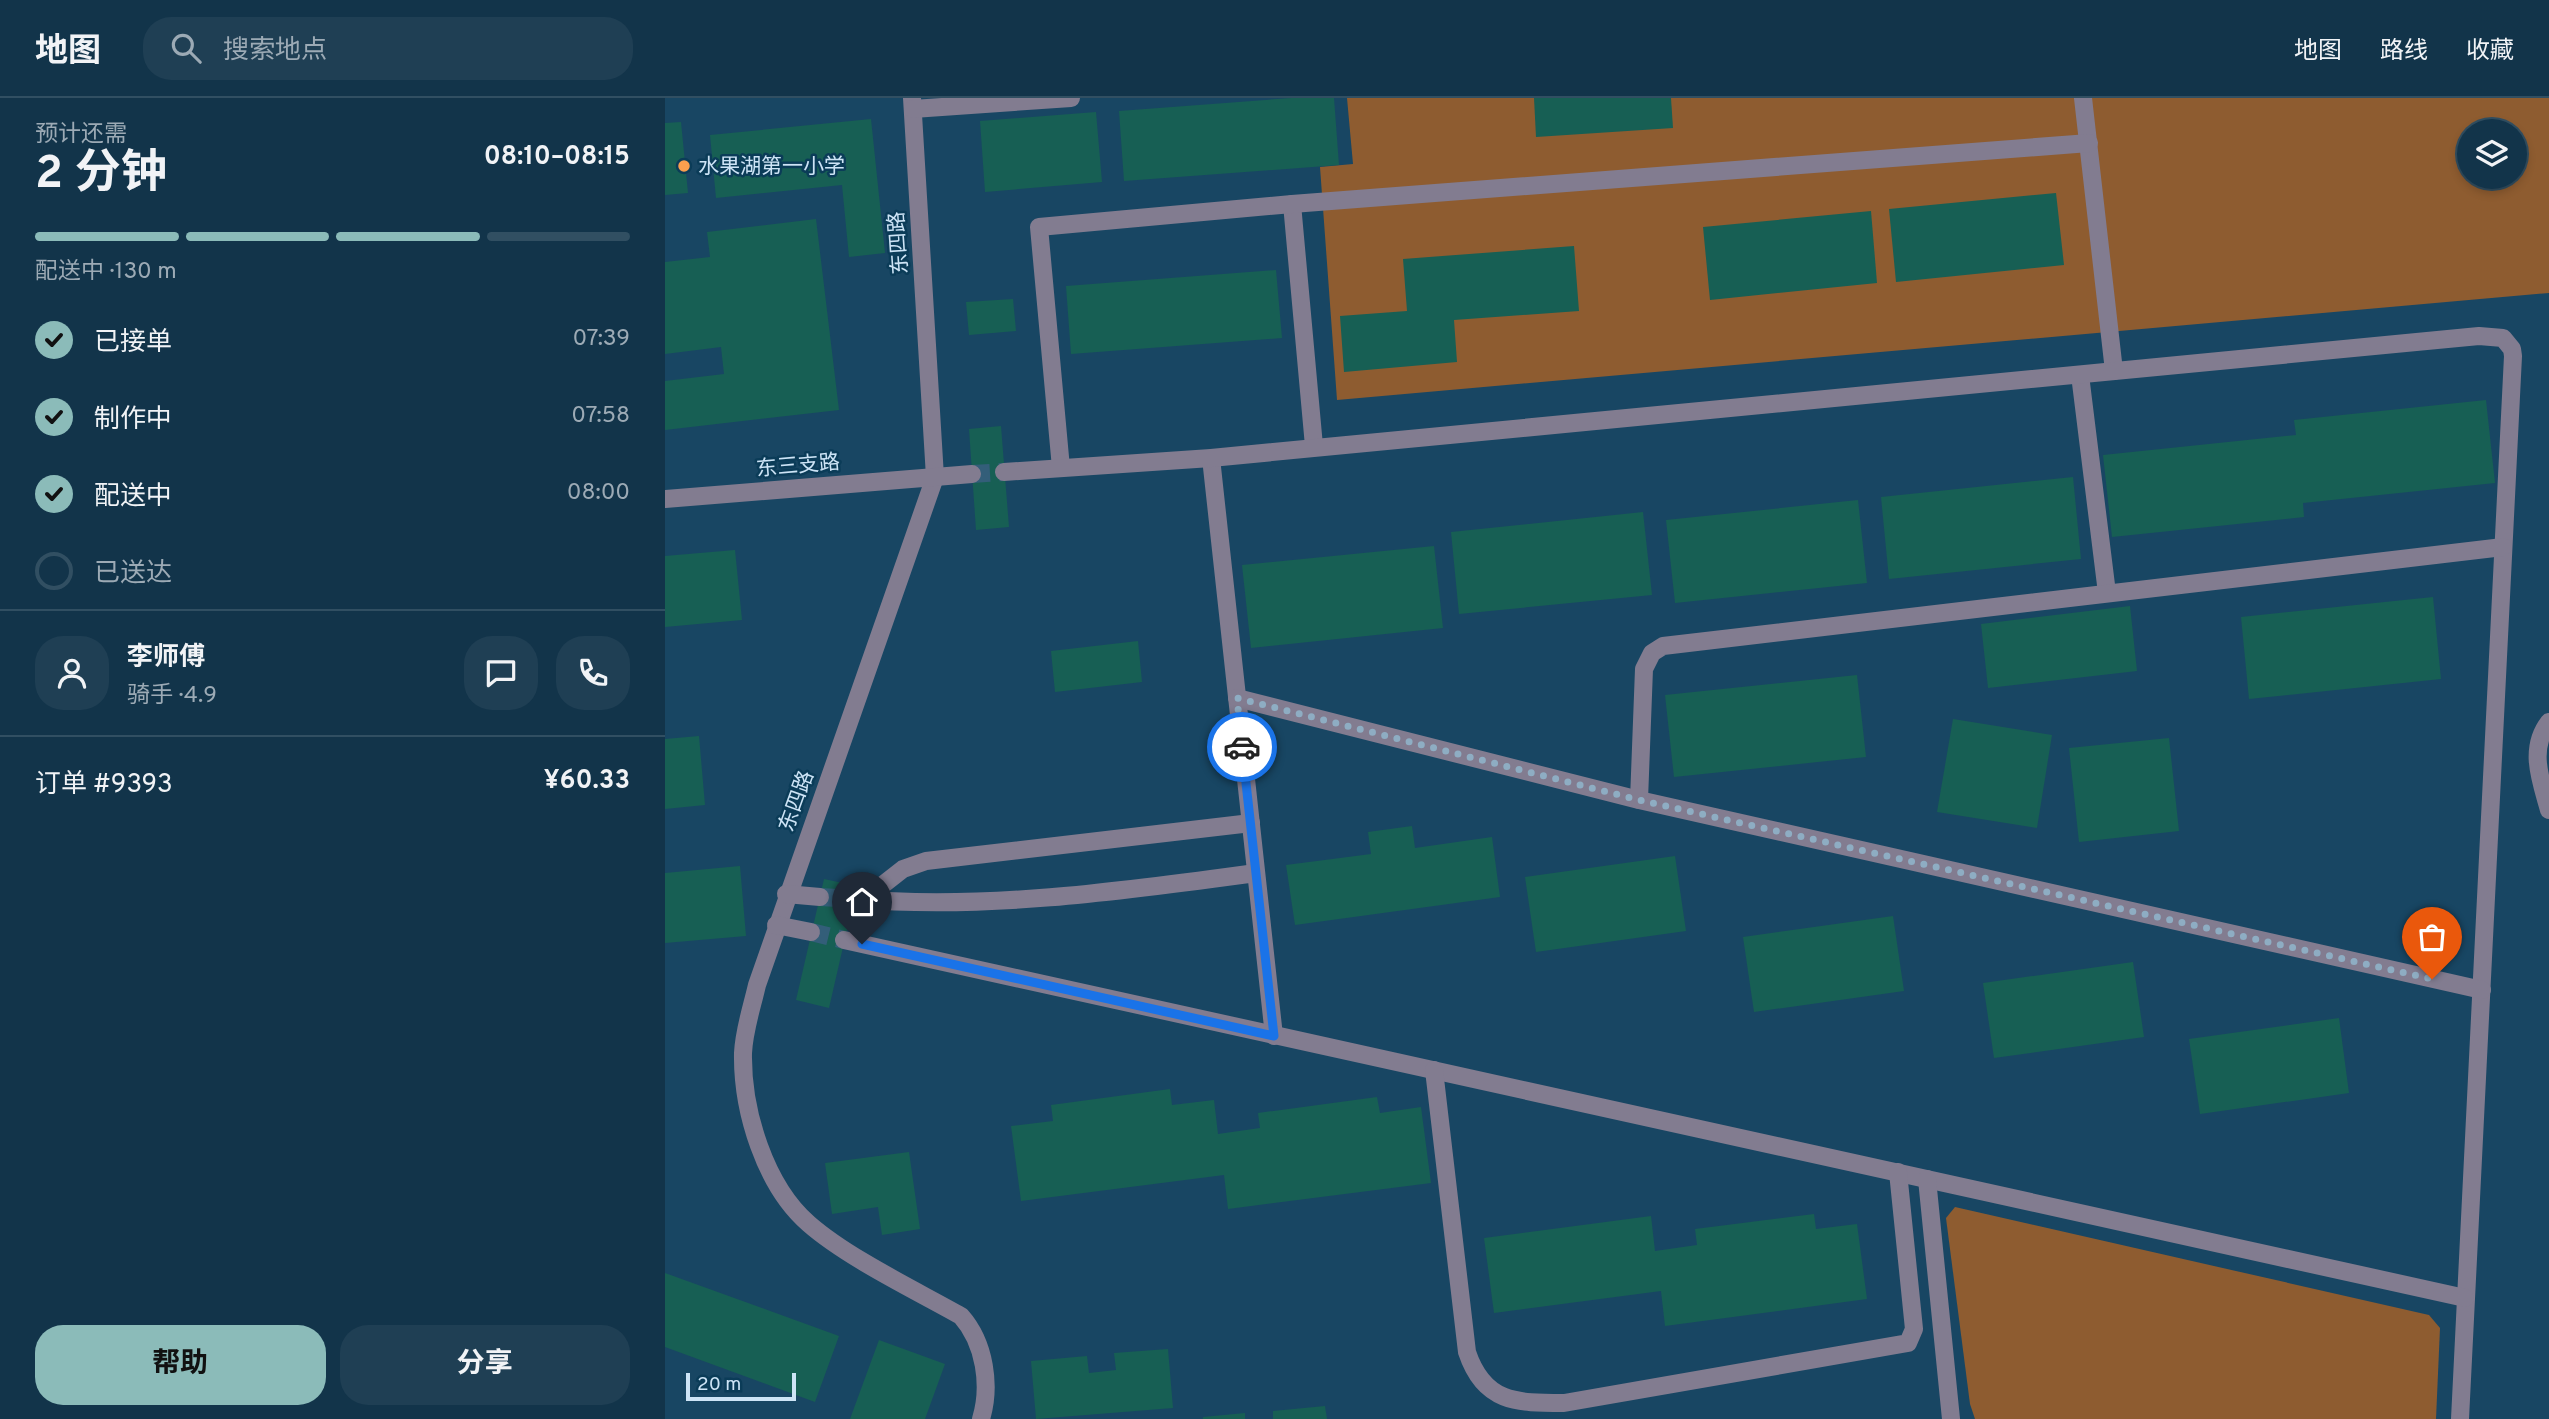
<!DOCTYPE html>
<html lang="zh">
<head>
<meta charset="utf-8">
<style>
  :root { --surface:#12344a; --page:#1f3f54; --text:#f1f3f6; --muted:#9caab5; --line:#314f62; --accent:#8bbbb9 }
  body { margin:0; font-family:Overpass,"Noto Sans SC",sans-serif; background:var(--page); color:var(--text); height:100vh; display:flex; flex-direction:column; font-size:26px; white-space:nowrap }
  * { box-sizing:border-box; margin:0 }
  p { font-size:23px; color:var(--muted) }
  .icon { flex:none; width:38px; height:38px; fill:none; stroke:currentColor; stroke-width:2; stroke-linecap:round; stroke-linejoin:round }
  .map { position:relative; flex:1; overflow:hidden }
  .details { display:flex; flex-direction:column; background:var(--surface); width:665px }
  .details>* { flex:none }
  .fabs { position:absolute; left:1792px; top:21px; display:grid; gap:14px }
  .fabs a { display:grid; place-items:center; width:70px; height:70px; border-radius:50%; background:var(--surface); box-shadow:0 4px 10px #0003,0 0 0 2px var(--line); font-size:35px }
  .scale { position:absolute; left:21px; bottom:18px; width:110px; box-sizing:border-box; padding-left:7px; border:4px solid #cde4f6; border-top:0; font-size:19px; line-height:24px; white-space:nowrap; color:#cde4f6; -webkit-text-stroke:5px #0b3c58; paint-order:stroke }
  .pin { position:absolute; display:grid; place-items:center; width:60px; height:60px; color:#fff; margin:-72px -30px; border-radius:50% 50% 50% 0; rotate:-45deg; box-shadow:0 0 7px #0007 }
  .pin .icon { rotate:45deg }
  .courier { position:absolute; display:grid; place-items:center; width:70px; height:70px; margin:-35px; border:5px solid #1a73e8; border-radius:50%; background:#fff; color:#222; box-shadow:0 2px 9px #0007 }
  .overview em { font-style:normal; font-weight:700 }
  .overview div { display:flex; flex-direction:column-reverse }
  .overview { display:flex; align-items:center; justify-content:space-between; height:119px; padding:0 35px }
  h1 { font-size:46px; font-weight:700; line-height:52px }
  .bar { display:grid; grid-template-columns:repeat(4,1fr); gap:10px 7px; align-content:center; height:84px; padding:0 35px }
  .bar i { height:9px; border-radius:5px; background:var(--line) }
  .bar .current { background:var(--accent) }
  .bar p { grid-column:span 4 }
  .line { display:flex; align-items:center; gap:18px; padding:0 35px; border-top:2px solid var(--line) }
  .line div { flex:1 }
  .round { display:grid; place-items:center; flex:none; width:74px; height:74px; border-radius:28px; background:var(--page) }
  ol { padding:0 35px; list-style:none }
  li { display:flex; align-items:center; gap:21px; height:77px }
  li p { margin-inline-start:auto }
  li .icon { padding:7px; border-radius:50%; background:var(--accent); color:#111; stroke-width:4 }
  li:last-child { color:var(--muted) }
  li i { width:38px; height:38px; border:4px solid var(--line); border-radius:50% }
  .button { display:flex; gap:14px; margin-top:auto; padding:14px 35px }
  .button a { flex:1; height:80px; border-radius:28px; background:var(--accent); color:#111; font-size:28px; font-weight:700; line-height:80px; text-align:center }
  .button a+a { background:var(--page); color:var(--text) }
  header { display:flex; align-items:center; gap:42px; box-sizing:border-box; height:98px; padding:0 35px; background:var(--surface); border-bottom:2px solid var(--line) }
  header strong { font-size:33px }
  nav { display:flex; gap:38px; margin-inline-start:auto; font-size:24px }
  .search { width:490px; height:63px; background:var(--page); display:flex; align-items:center; gap:18px; box-sizing:border-box; padding:0 24px; border-radius:28px; color:var(--muted); font-size:26px }
  main { display:flex; flex:1; min-height:0 }
  .map>svg:first-child { display:block }
  .forest { fill:#8e5c30; fill-rule:evenodd }
  .building { fill:#175f54 }
  .lines { fill:none; stroke-linecap:round; stroke-linejoin:round }
  .minor-tunnel { stroke:#335e79; stroke-width:18; stroke-dasharray:18 9; stroke-linecap:butt }
  .minor { stroke:#827c90; stroke-width:18 }
  .done { stroke:#8eadc3; stroke-width:7; stroke-dasharray:0 12.6 }
  .route { stroke:#1a73e8; stroke-width:9 }
  .poi-dot { fill:#fa9f4e; stroke:#0b3c58; stroke-width:2.5 }
  .labels { text-anchor:middle; stroke-width:5; stroke-linejoin:round; paint-order:stroke }
  .poi-label { font-size:21px; fill:#cde4f6; stroke:#0b3c58; text-anchor:start }
  .street-label { font-size:21px; fill:#cde4f6; stroke:#0b3c58 }
</style>
</head>
<body>
<header>
<strong>地图</strong>
<div class="search"><svg class="icon" aria-label="search" viewBox="0 0 24 24"><circle cx="10" cy="10" r="6"/><path d="M15 15l6 6"/></svg>搜索地点</div>
<nav><a>地图</a><a>路线</a><a>收藏</a></nav>
</header>
<main>
<section class="details">
<div class="overview"><div><h1>2 分钟</h1><p>预计还需</p></div><em>08:10–08:15</em></div>
<div class="bar"><i class="current"></i><i class="current"></i><i class="current"></i><i></i><p>配送中 · 130 m</p></div>
<ol>
<li><svg class="icon" aria-label="check" viewBox="0 0 24 24"><path d="M5 12l5 5 9-10"/></svg>已接单<p>07:39</p></li>
<li><svg class="icon" aria-label="check" viewBox="0 0 24 24"><path d="M5 12l5 5 9-10"/></svg>制作中<p>07:58</p></li>
<li><svg class="icon" aria-label="check" viewBox="0 0 24 24"><path d="M5 12l5 5 9-10"/></svg>配送中<p>08:00</p></li>
<li><i></i>已送达</li>
</ol>
<div class="line" style="height:126px"><a class="round"><svg class="icon" aria-label="person" viewBox="0 0 24 24"><circle cx="12" cy="8" r="4"/><path d="M4 21q1-7 8-7t8 7"/></svg></a><div><b>李师傅</b><p>骑手 · 4.9</p></div><a class="round"><svg class="icon" aria-label="chat" viewBox="0 0 24 24"><path d="M4 5h16v11H9l-5 4z"/></svg></a><a class="round"><svg class="icon" aria-label="phone" viewBox="0 0 24 24"><path d="M5 4h4l2 5-3 2q2 4 5 5l2-3 5 2v4C11 20 4 13 5 4z"/></svg></a></div>
<div class="line" style="height:91px"><div>订单 #9393</div><b>¥60.33</b></div>
<div class="button"><a>帮助</a><a>分享</a></div>
</section>
<div class="map">
<svg width="1884" height="1321" viewBox="0 0 1884 1321">
  <rect width="100%" height="100%" fill="#184663"/>
  <g class="forest">
    <path d="M 682,0 L 1884,0 L 1884,195 L 672,302 L 655,69 L 688,66 ZM 1804,33 L 1850,33 L 1850,79 L 1804,79 Z"/>
    <path d="M 1290,1109 L 1764,1217 L 1775,1230 L 1771,1321 L 1310,1321 L 1305,1306 L 1281,1120 Z"/>
  </g>
  <g class="building">
    <path d="M 626,0 L 669,0 L 674,67 L 459,83 L 454,13 Z"/>
    <path d="M 869,0 L 1006,0 L 1008,30 L 871,39 Z"/>
    <path d="M 431,14 L 437,84 L 320,94 L 315,23 Z"/>
    <path d="M 206,21 L 220,155 L 184,159 L 177,87 L 51,100 L 45,37 Z"/>
    <path d="M 16,24 L 23,95 L 0,97 L 0,25 Z"/>
    <path d="M 1391,95 L 1399,167 L 1231,184 L 1224,111 Z"/>
    <path d="M 1206,113 L 1212,185 L 1045,202 L 1038,129 Z"/>
    <path d="M 151,121 L 174,312 L 0,332 L 0,283 L 59,276 L 56,249 L 0,256 L 0,164 L 45,159 L 42,134 Z"/>
    <path d="M 909,148 L 914,213 L 789,222 L 792,264 L 679,274 L 675,218 L 742,213 L 738,161 Z"/>
    <path d="M 611,172 L 617,240 L 406,256 L 401,188 Z"/>
    <path d="M 348,201 L 351,233 L 304,237 L 301,204 Z"/>
    <path d="M 1821,302 L 1830,385 L 1638,405 L 1639,419 L 1447,439 L 1438,357 L 1631,337 L 1629,322 Z"/>
    <path d="M 336,328 L 344,429 L 311,432 L 304,331 Z"/>
    <path d="M 1408,379 L 1416,461 L 1224,481 L 1216,399 Z"/>
    <path d="M 1193,402 L 1202,485 L 1010,505 L 1001,422 Z"/>
    <path d="M 978,414 L 987,497 L 794,516 L 786,434 Z"/>
    <path d="M 769,448 L 778,530 L 586,550 L 577,467 Z"/>
    <path d="M 70,452 L 77,522 L 0,529 L 0,458 Z"/>
    <path d="M 1768,499 L 1776,581 L 1584,601 L 1576,519 Z"/>
    <path d="M 1465,508 L 1472,573 L 1323,590 L 1316,526 Z"/>
    <path d="M 473,543 L 477,584 L 390,594 L 386,553 Z"/>
    <path d="M 1192,577 L 1201,659 L 1009,679 L 1000,597 Z"/>
    <path d="M 1288,621 L 1387,637 L 1372,730 L 1272,714 Z"/>
    <path d="M 34,638 L 40,707 L 0,711 L 0,641 Z"/>
    <path d="M 1504,640 L 1514,733 L 1414,744 L 1404,650 Z"/>
    <path d="M 747,728 L 750,750 L 827,739 L 835,799 L 630,827 L 621,767 L 706,756 L 703,734 Z"/>
    <path d="M 1010,758 L 1021,833 L 871,854 L 860,779 Z"/>
    <path d="M 75,768 L 81,838 L 0,845 L 0,775 Z"/>
    <path d="M 159,781 L 192,788 L 164,910 L 131,902 Z"/>
    <path d="M 1228,818 L 1239,893 L 1089,914 L 1078,839 Z"/>
    <path d="M 1468,864 L 1479,939 L 1329,960 L 1318,885 Z"/>
    <path d="M 1674,920 L 1684,995 L 1535,1016 L 1524,941 Z"/>
    <path d="M 505,991 L 507,1007 L 549,1002 L 553,1036 L 595,1030 L 593,1015 L 712,999 L 715,1015 L 756,1009 L 766,1085 L 563,1111 L 559,1077 L 356,1103 L 346,1028 L 388,1023 L 386,1007 Z"/>
    <path d="M 244,1054 L 255,1131 L 217,1137 L 213,1109 L 167,1116 L 160,1065 Z"/>
    <path d="M 1149,1116 L 1151,1131 L 1192,1126 L 1202,1201 L 1000,1228 L 996,1193 L 829,1215 L 819,1140 L 986,1118 L 990,1153 L 1032,1147 L 1030,1131 Z"/>
    <path d="M 0,1175 L 174,1238 L 150,1304 L 0,1249 Z"/>
    <path d="M 214,1242 L 280,1266 L 260,1321 L 185,1321 Z"/>
    <path d="M 503,1251 L 508,1310 L 371,1321 L 366,1263 L 422,1258 L 424,1275 L 451,1272 L 449,1255 Z"/>
    <path d="M 660,1308 L 662,1321 L 608,1321 L 608,1313 Z"/>
    <path d="M 580,1315 L 580,1321 L 538,1321 L 538,1319 Z"/>
  </g>
  <g class="lines">
    <g class="minor-tunnel">
      <path d="M 307,376 L 339,374"/>
      <path d="M 155,799 L 189,801"/>
      <path d="M 146,834 L 179,842"/>
    </g>
    <g class="minor">
      <path d="M 247,0 L 270,379 L 92,887 C 87,909 79,932 78,955 C 77,1013 100,1088 144,1126 C 183,1160 250,1192 296,1218 C 320,1245 326,1288 316,1321"/>
      <path d="M 1418,0 L 1449,273"/>
      <path d="M 248,11 L 406,0"/>
      <path d="M 627,106 L 649,348"/>
      <path d="M 1415,277 L 1442,495"/>
      <path d="M 546,360 L 609,938"/>
      <path d="M 396,370 L 374,129 L 627,106 L 1424,45"/>
      <path d="M 339,374 L 546,360 L 1814,238 L 1838,240 L 1847,251 L 1848,258 L 1795,1321"/>
      <path d="M 0,401 L 307,376"/>
      <path d="M 572,600 L 974,702 L 1817,892"/>
      <path d="M 1884,624 C 1863,651 1876,683 1884,712"/>
      <path d="M 974,702 L 979,571 L 987,555 L 998,548 L 1838,449"/>
      <path d="M 121,796 L 155,799"/>
      <path d="M 189,801 C 324,812 458,793 591,775"/>
      <path d="M 211,803 L 215,789 L 238,771 L 261,763 L 586,725"/>
      <path d="M 111,827 L 146,834"/>
      <path d="M 179,842 L 1800,1200"/>
      <path d="M 769,972 L 802,1254 C 819,1305 851,1305 899,1305 L 1243,1245 L 1249,1231 L 1233,1074"/>
      <path d="M 1262,1081 L 1286,1321"/>
    </g>
  </g>
  <g class="lines">
    <path class="done" d="M 577,649 L 572,600 L 974,702 L 1767,881"/>
    <path class="route" d="M 197,846 L 609,938 L 577,649"/>
  </g>
  <circle class="poi-dot" cx="19" cy="68" r="7"/>
  <g class="labels">
    <g class="poi-label">
      <text x="33" y="75">水果湖第一小学</text>
    </g>
    <g class="street-label">
      <text transform="translate(233 145) rotate(-94)" y="7">东四路</text>
      <text transform="translate(133 367) rotate(-5)" y="7">东三支路</text>
      <text transform="translate(131 703) rotate(-70)" y="7">东四路</text>
    </g>
  </g>
</svg>
<div class="fabs">
<a><svg class="icon" aria-label="layers" viewBox="0 0 24 24"><path d="M12 4l9 5-9 5-9-5zM3 14l9 5 9-5"/></svg></a>
</div>
<div class="scale">20 m</div>
<div class="pin" style="left:1767px;top:881px;background:#ea580c"><svg class="icon" aria-label="bag" viewBox="0 0 24 24"><path d="M5 8h14l-1 12H6zM9 8a3 3 0 0 1 6 0"/></svg></div>
<div class="pin" style="left:197px;top:846px;background:#1f2937"><svg class="icon" aria-label="home" viewBox="0 0 24 24"><path d="M3 11l9-7 9 7M6 9v11h12V9"/></svg></div>
<div class="courier" style="left:577px;top:649px"><svg class="icon" aria-label="car" viewBox="0 0 24 24"><path d="M5 17H2v-5l4-1 3-4h7l3 4 3 1v5h-3M9 17h6M6 11h13"/><circle cx="7" cy="17" r="2"/><circle cx="17" cy="17" r="2"/></svg></div>
</div>
</main>
</body>
</html>
